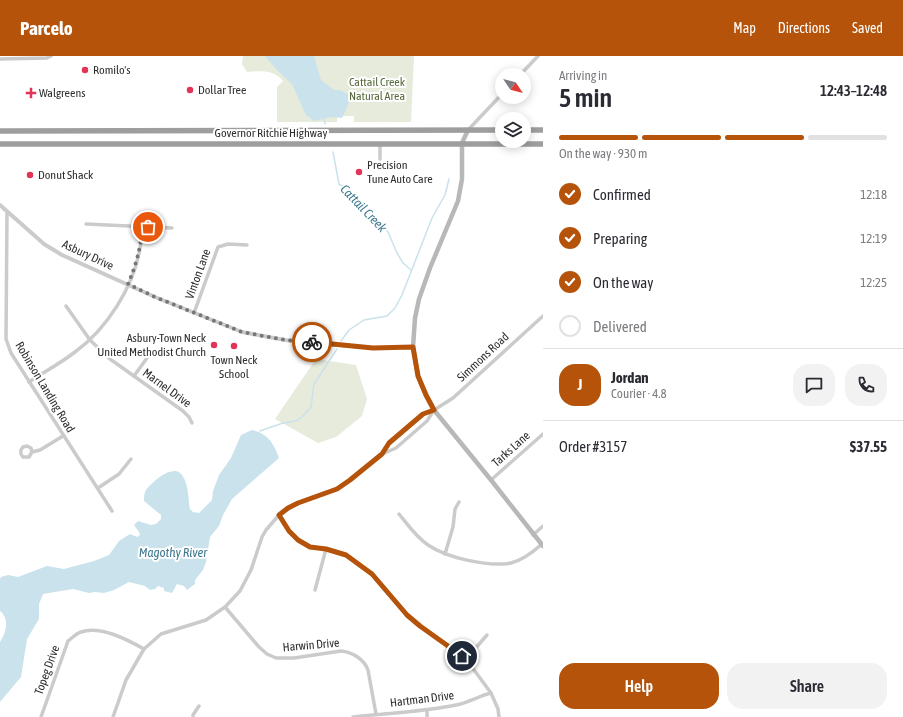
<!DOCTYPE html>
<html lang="en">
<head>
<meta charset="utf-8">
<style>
  :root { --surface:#fff; --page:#f2f2f3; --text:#2b2b33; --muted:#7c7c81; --line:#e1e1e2; --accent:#b45309 }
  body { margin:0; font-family:"Asap Condensed",sans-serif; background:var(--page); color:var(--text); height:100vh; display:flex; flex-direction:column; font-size:15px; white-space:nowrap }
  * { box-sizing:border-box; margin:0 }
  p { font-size:13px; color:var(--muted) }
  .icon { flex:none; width:22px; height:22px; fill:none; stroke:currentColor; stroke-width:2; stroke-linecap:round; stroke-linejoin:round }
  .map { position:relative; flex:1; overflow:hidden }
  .drawer { display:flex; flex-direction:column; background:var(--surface); width:360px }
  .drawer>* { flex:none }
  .needle { width:26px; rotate:125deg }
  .buttons { position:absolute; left:495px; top:12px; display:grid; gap:8px }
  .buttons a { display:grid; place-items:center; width:36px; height:36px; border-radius:50%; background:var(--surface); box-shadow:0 2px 10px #0003; font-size:20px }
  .pin { position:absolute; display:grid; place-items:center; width:34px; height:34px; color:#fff; margin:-17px; border:2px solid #fff; border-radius:50%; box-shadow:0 1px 4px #0007 }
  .courier { position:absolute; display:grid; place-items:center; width:40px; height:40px; margin:-20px; border:3px solid #b45309; border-radius:50%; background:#fff; color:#222; box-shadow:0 1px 5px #0007 }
  .head em { font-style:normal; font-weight:600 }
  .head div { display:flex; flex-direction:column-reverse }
  .head { display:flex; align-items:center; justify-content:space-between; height:68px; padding:0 16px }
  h1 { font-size:26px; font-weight:600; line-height:30px }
  .bar { display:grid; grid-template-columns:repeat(4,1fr); gap:6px 4px; align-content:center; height:48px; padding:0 16px }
  .bar i { height:5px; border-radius:3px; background:var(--line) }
  .bar .selected { background:var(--accent) }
  .bar p { grid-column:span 4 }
  .line { display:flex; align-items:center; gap:10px; padding:0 16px; border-top:1px solid var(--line) }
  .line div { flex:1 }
  .round { display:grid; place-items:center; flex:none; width:42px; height:42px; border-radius:16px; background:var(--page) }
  ol { padding:0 16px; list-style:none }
  li { display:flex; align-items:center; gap:12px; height:44px }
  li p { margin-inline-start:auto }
  li .icon { padding:4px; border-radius:50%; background:var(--accent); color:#fff; stroke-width:4 }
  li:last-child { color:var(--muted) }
  li i { width:22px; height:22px; border:2px solid var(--line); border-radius:50% }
  .primary-button { display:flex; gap:8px; margin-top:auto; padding:8px 16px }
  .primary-button a { flex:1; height:46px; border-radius:16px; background:var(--accent); color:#fff; font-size:16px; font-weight:600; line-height:46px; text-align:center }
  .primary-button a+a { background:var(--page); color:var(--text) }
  header { display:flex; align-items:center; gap:24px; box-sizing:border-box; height:56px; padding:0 20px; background:var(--accent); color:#fff }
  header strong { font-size:19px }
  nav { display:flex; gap:22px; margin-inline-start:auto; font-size:14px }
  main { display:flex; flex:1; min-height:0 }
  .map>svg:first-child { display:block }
  .green { fill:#e6ebdc }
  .water { fill:#c9e2eb }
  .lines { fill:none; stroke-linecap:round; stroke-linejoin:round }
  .stream { stroke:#c9e2eb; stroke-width:1.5 }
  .minor { stroke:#cbcbcb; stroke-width:3.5 }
  .tertiary { stroke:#cbcbcb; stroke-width:4 }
  .secondary { stroke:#b8b8b8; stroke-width:4.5 }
  .trunk { stroke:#9e9e9e; stroke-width:5.5 }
  .done { stroke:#777; stroke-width:4; stroke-dasharray:0 7.2 }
  .route { stroke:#b45309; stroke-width:5 }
  .poi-dot { fill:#e13456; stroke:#fff; stroke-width:1.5 }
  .labels { text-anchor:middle; stroke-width:4; stroke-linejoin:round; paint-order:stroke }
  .poi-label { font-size:12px; fill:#2e2e2e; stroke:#fff; text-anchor:start }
  .park-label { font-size:12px; fill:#57693c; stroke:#fff }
  .street-label { font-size:12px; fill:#2e2e2e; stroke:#fff }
  .water-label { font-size:13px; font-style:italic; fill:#3e798f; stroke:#fff }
</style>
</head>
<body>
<header>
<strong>Parcelo</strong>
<nav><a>Map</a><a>Directions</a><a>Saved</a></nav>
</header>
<main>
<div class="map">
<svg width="543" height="661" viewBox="0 0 543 661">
  <rect width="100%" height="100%" fill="#fff"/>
  <g class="green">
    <path d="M 243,0 L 414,0 L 411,66 L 354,66 L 354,60 L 337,60 L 337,66 L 277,66 L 277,31 L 283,25 C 274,13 261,15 247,16 L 242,8 Z"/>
    <path d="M 316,303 L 356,309 L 367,343 L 362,360 L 336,381 L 318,387 L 275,363 Z"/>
  </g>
  <g class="water">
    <path d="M 265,0 L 314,0 L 321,24 L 334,34 L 340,34 L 351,40 L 346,54 L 342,62 L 331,61 L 314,65 L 306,59 L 292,28 L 276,13 Z"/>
    <path d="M 252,374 C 268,377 274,388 279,402 L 232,443 L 223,459 L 219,470 L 210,481 L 206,506 L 203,514 L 195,524 L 195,528 L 187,534 L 184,530 L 177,528 L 172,537 L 164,535 L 164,532 L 158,530 L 155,533 L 150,534 L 145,530 L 129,526 L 114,534 L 104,537 L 95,536 L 89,537 L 73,533 L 43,538 L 39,548 L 39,563 L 27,583 L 21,621 L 0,646 L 0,586 C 6,577 10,563 0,555 L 0,523 L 1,521 L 8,519 L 18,521 L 47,510 L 64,513 L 94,505 L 109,499 L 119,485 L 130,478 L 137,481 L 140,479 C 139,474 136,473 134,469 L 138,465 L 151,469 L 156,468 L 161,463 L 161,459 L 144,445 C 144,442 144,439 145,436 C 149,428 171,409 180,417 C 189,425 188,443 190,453 L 193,456 L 199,457 L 212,444 L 213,435 L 219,419 L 231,402 L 241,379 Z"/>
  </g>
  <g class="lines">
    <g class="stream">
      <path d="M 324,62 L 325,68"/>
      <path d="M 333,96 L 339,128 L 350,135 L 376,165 L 388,176 L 397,197 L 403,207 L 411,214"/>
      <path d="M 341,285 L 349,274 L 364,264 L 387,260 L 395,252 L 402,239 L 432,162 L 445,139 L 449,123"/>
      <path d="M 260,375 L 283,367 L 296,365 L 302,361 L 311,351 L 314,328 L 337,293"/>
    </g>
    <g class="minor">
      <path d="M 0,3 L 47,2 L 51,0"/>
      <path d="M 520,19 L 538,0"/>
      <path d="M 468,74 L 502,38"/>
      <path d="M 380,103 L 380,88"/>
      <path d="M 7,156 L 6,283 L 11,297 L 112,455"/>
      <path d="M 86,168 L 172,172"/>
      <path d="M 66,250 L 90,284 L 110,303 L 183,355 L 189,361 L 192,367"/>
      <path d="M 194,257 L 218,191 L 228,188 L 247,189"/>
      <path d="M 134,320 L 147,302"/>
      <path d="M 29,326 C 44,316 61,307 75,296 C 107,273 134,230 140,192 C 142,185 142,178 142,171"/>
      <path d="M 32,396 L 31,392 L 27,390 L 23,391 C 20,394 20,398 23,401 L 29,401 L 32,396 L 40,394 L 63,380"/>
      <path d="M 382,397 L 389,387 L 423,358 L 434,354 L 453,342 L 543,260"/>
      <path d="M 491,424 L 543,378"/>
      <path d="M 98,432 L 119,418 L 131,403"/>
      <path d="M 399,458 C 408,469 416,481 428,489 C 447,502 488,511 511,507 C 523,504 533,496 542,488"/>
      <path d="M 279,459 L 289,475 L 298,484 L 310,491 L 326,493 L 346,499 L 372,518 L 407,559 L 420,570 L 466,603 L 491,637 L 498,653 L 499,661"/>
      <path d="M 533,479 L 543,470"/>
      <path d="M 445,498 L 453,471 L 455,453 L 459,446"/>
      <path d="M 315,534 L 326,493"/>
      <path d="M 225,551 L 259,591 L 267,598 L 276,602 L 294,602 L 341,595 C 352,596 364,603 368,614 L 376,658"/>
      <path d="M 466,603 L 487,579"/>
      <path d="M 427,654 L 427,661"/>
      <path d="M 41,661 L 68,585 C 72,582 77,577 81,576 C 100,569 128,584 144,593"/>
      <path d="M 113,661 L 126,624 L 144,593 L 161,578 L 206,564 L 225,551 L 240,535 L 251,514 L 262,481 L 266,474 L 279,459 L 298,447 L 337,433 L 350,425 L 380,399 L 396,392 L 427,365 L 434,354"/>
      <path d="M 193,661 L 193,659 L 199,650"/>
      <path d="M 353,661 C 388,657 422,656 456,649 C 468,647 479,640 491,637"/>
    </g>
    <path class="tertiary" d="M 0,149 L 44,188 L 62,199 L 155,241 L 242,276 L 285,284 L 373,292 L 413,291"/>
    <path class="secondary" d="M 468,74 L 462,87 L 462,123 L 458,145 L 430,212 L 419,243 L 415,262 L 413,291 L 418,320 L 426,339 L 434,354 L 491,424 L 543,490"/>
    <g class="trunk">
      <path d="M 524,74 L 543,74"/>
      <path d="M 0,75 L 502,74"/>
      <path d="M 0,88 L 543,88"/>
    </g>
  </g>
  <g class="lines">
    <path class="done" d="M 148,171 L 142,171 C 141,192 136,209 128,228 L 155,241 L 242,276 L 285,284 L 312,286"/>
    <path class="route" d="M 312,286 L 373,292 L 413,291 L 418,320 L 426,339 L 434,354 L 423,358 L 389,387 L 382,398 L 350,424 L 337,433 L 298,447 L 288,452 L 279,459 L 289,475 L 298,484 L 310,491 L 326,493 L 346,499 L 372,518 L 407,559 L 420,570 L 462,600"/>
  </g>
  <g class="poi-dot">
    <circle cx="85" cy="14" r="4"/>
    <circle cx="190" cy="34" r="4"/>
    <path d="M29 31h4v4h4v4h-4v4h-4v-4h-4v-4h4z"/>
    <circle cx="359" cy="116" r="4"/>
    <circle cx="30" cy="119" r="4"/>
    <circle cx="214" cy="289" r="4"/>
    <circle cx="234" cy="290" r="4"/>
  </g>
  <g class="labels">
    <g class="poi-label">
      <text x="93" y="18">Romilo's</text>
      <text x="198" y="38">Dollar Tree</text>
      <text x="39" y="41">Walgreens</text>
      <text x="367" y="113">Precision<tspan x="367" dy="14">Tune Auto Care</tspan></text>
      <text x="38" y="123">Donut Shack</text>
      <text x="206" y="286" text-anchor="end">Asbury-Town Neck<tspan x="206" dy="14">United Methodist Church</tspan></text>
      <text x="234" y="308" text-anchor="middle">Town Neck<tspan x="234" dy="14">School</tspan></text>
    </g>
    <g class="park-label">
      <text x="377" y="30">Cattail Creek<tspan x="377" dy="14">Natural Area</tspan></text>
    </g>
    <g class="street-label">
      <text x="271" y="81">Governor Ritchie Highway</text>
      <text transform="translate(88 199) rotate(25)" y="4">Asbury Drive</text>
      <text transform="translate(198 218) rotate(-70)" y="4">Vinton Lane</text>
      <text transform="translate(483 301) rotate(-43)" y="4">Simmons Road</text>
      <text transform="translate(45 331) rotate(59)" y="4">Robinson Landing Road</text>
      <text transform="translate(167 332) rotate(36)" y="4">Marnel Drive</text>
      <text transform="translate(511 393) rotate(-42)" y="4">Tarks Lane</text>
      <text transform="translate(311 589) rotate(-5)" y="4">Harwin Drive</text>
      <text transform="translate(47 614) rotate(-70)" y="4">Topeg Drive</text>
      <text transform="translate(422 643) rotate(-7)" y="4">Hartman Drive</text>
    </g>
    <g class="water-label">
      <text transform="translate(364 152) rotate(46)" y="5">Cattail Creek</text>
      <text x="173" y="501">Magothy River</text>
    </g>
  </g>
</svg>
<div class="buttons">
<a><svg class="needle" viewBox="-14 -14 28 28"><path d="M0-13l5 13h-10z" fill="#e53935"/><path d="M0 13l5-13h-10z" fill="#7c7c81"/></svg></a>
<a><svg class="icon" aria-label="layers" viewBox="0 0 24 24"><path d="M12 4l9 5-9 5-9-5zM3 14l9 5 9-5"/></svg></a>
</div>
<div class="pin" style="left:148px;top:171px;background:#ea580c"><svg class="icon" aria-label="bag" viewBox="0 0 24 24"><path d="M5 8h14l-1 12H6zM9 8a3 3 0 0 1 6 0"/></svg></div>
<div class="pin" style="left:462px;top:600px;background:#1f2937"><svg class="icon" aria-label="home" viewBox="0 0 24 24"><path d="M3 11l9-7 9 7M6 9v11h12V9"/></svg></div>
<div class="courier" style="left:312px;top:286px"><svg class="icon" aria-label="bike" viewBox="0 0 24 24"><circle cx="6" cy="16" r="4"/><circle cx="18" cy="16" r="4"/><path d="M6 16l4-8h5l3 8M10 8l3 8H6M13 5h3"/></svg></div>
</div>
<section class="drawer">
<div class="head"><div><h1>5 min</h1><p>Arriving in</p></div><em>12:43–12:48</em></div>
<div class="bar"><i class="selected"></i><i class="selected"></i><i class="selected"></i><i></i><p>On the way · 930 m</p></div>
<ol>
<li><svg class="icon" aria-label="check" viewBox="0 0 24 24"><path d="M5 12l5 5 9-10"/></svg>Confirmed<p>12:18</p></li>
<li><svg class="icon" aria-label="check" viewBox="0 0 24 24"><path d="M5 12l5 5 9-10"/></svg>Preparing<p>12:19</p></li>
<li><svg class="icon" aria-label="check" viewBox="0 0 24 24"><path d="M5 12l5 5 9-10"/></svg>On the way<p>12:25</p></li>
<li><i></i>Delivered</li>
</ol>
<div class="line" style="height:72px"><b class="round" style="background:var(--accent);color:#fff">J</b><div><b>Jordan</b><p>Courier · 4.8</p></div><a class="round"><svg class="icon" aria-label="chat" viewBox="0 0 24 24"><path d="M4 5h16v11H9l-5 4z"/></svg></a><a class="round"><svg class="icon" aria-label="phone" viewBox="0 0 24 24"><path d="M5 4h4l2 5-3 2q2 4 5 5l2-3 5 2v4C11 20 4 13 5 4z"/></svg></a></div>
<div class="line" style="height:52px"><div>Order #3157</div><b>$37.55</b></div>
<div class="primary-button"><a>Help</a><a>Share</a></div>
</section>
</main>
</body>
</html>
